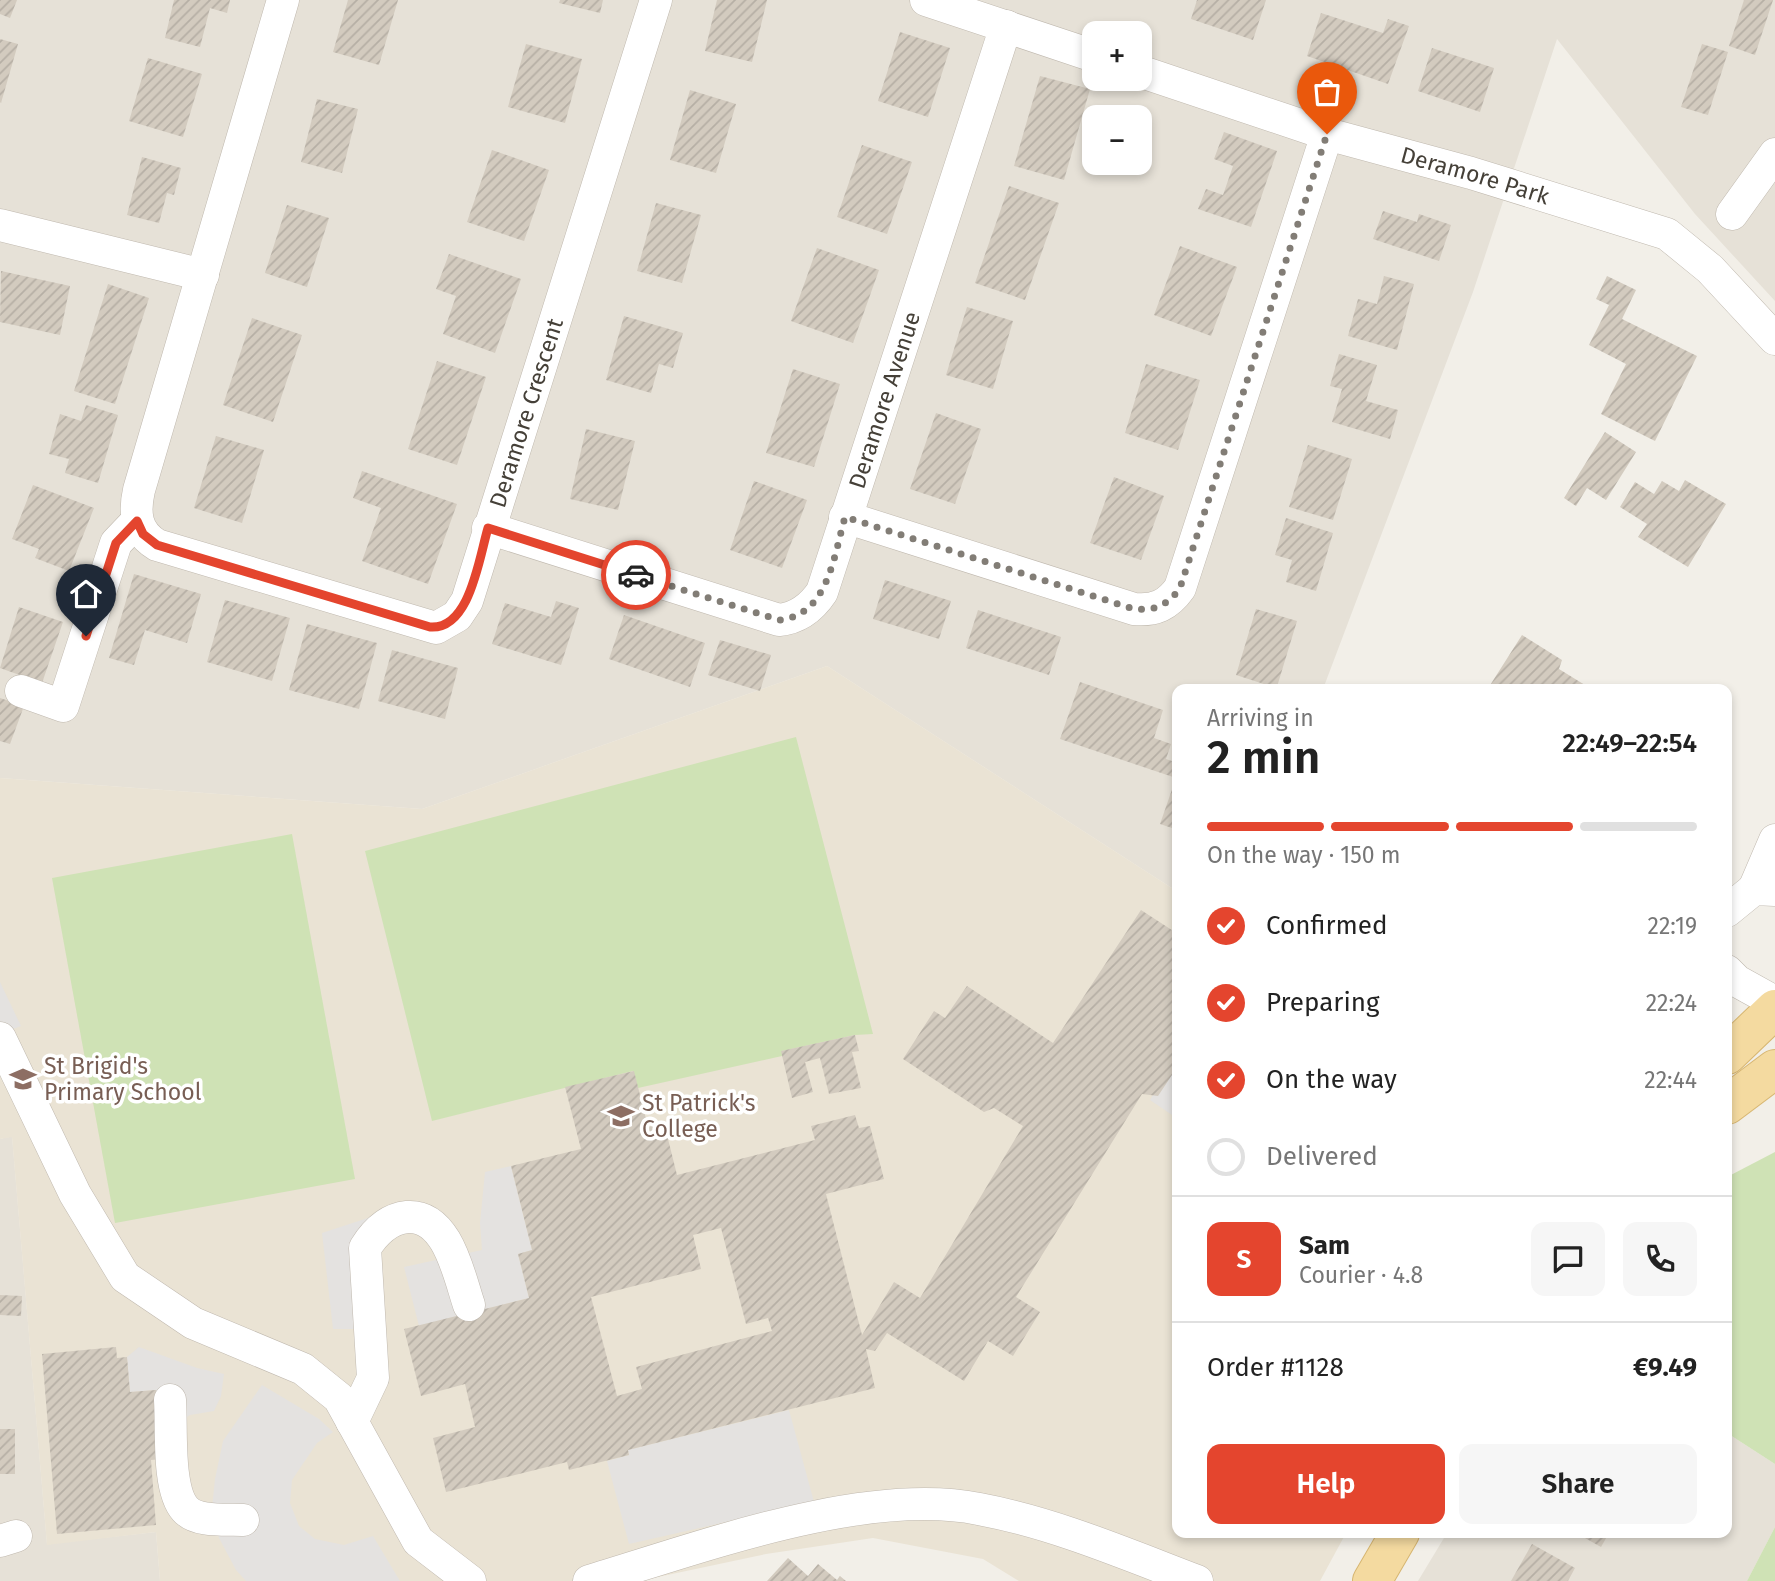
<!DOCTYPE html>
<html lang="en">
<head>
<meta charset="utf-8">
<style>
  :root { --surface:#fff; --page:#f6f6f6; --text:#222; --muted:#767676; --line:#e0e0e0; --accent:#e4452e }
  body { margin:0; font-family:"Fira Sans",sans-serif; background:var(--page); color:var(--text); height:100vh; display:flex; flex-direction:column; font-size:26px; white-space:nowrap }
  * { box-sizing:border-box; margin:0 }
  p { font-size:23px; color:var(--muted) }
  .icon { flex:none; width:38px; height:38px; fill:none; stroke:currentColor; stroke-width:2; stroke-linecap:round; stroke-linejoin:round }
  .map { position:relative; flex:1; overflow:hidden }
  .details { position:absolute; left:1172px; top:684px; width:560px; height:854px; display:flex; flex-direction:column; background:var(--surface); border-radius:14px; box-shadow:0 4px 10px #0003 }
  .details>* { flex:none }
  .fabs { position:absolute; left:1082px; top:21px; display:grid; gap:14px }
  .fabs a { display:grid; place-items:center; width:70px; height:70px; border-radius:14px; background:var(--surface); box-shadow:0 4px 10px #0003; font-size:35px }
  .pin { position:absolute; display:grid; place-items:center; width:60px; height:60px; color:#fff; margin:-72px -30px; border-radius:50% 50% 50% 0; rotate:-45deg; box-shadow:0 0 7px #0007 }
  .pin .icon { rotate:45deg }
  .courier { position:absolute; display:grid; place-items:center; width:70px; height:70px; margin:-35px; border:5px solid #e4452e; border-radius:50%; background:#fff; color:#222; box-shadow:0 2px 9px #0007 }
  .head em { font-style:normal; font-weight:600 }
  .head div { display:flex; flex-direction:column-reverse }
  .head { display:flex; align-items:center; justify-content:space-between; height:119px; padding:0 35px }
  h1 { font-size:46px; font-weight:600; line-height:52px }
  .bar { display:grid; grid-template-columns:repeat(4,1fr); gap:10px 7px; align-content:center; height:84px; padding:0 35px }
  .bar i { height:9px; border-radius:5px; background:var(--line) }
  .bar .selected { background:var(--accent) }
  .bar p { grid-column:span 4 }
  .line { display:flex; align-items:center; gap:18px; padding:0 35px; border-top:2px solid var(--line) }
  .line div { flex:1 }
  .round { display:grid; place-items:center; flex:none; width:74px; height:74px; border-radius:14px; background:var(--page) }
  ol { padding:0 35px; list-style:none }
  li { display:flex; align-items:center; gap:21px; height:77px }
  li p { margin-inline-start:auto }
  li .icon { padding:7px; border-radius:50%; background:var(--accent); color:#fff; stroke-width:4 }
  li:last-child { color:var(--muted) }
  li i { width:38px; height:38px; border:4px solid var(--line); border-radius:50% }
  .button { display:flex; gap:14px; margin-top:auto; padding:14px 35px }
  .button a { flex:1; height:80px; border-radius:14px; background:var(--accent); color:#fff; font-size:28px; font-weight:600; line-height:80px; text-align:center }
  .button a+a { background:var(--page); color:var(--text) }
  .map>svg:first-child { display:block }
  .residential { fill:#e6e1d7; fill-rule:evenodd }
  .education { fill:#eae3d4 }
  .park { fill:#cfe2b5 }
  .parking { fill:#e4e2e0 }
  .building { fill:url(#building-hatch); fill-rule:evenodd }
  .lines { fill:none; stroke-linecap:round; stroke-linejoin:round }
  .minor-casing { stroke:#c0b9af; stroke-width:33 }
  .major-casing { stroke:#d7b671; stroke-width:40 }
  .minor { stroke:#fff; stroke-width:32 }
  .major { stroke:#f4daa0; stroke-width:38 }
  .done { stroke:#827d76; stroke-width:7; stroke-dasharray:0 12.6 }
  .route { stroke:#e4452e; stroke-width:9 }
  .labels { text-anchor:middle; stroke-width:7; stroke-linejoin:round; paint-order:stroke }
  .street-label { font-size:23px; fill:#454038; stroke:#fff }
  .education-label { font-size:23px; fill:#785e54; stroke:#fff; text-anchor:start }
</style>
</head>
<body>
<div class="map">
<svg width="1775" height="1581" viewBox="0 0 1775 1581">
  <defs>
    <pattern id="building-hatch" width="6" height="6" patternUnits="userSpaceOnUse" patternTransform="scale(1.75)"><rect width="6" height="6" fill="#d3cbbf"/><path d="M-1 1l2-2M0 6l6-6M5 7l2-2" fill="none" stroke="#b6afa5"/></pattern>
  </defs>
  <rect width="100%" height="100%" fill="#f2efe8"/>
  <g class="residential">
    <path d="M 0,0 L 1775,0 L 1775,301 L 1695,214 L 1557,39 L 1473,292 L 1323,689 L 1178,690 L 1178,892 L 827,666 L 422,809 L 0,778 ZM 1094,33 L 1139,33 L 1139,79 L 1094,79 ZM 1094,117 L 1139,117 L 1139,163 L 1094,163 Z"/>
    <path d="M 12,1136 L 47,1544 L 156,1532 L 160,1581 L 0,1581 L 0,1139 Z"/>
    <path d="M 1727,1433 L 1775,1464 L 1775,1527 L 1747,1581 L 1418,1581 L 1447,1533 L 1727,1533 Z"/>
  </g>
  <path class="education" d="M 827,666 L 1178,892 L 1178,1533 L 1346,1533 L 1320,1581 L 1019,1581 L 983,1559 L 873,1538 L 766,1554 L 639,1581 L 160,1581 L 156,1532 L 47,1545 L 12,1137 L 0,1139 L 0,778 L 422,809 Z"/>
  <g class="park">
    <path d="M 796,737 L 873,1034 L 855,1035 L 782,1051 L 782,1056 L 638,1088 L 633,1071 L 432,1121 L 365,851 Z"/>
    <path d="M 292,834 L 355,1179 L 115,1223 L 52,878 Z"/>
    <path d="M 1775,1152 L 1775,1464 L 1727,1433 L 1727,1177 Z"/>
    <path d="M 1775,1527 L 1775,1581 L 1747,1581 Z"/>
  </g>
  <g class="parking">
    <path d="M 0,982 L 21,1026 L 0,1034 Z"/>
    <path d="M 1170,1067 L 1178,1072 L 1178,1119 L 1150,1100 Z"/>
    <path d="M 511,1166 L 532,1250 L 518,1254 L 529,1298 L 419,1326 L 404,1267 L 482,1250 L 480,1223 L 485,1172 Z"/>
    <path d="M 377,1215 L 371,1329 L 333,1329 L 322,1233 Z"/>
    <path d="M 139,1347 L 197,1368 L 224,1374 L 221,1396 L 214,1411 L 190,1415 L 172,1426 L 160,1427 L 156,1390 L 130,1392 L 127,1357 Z"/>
    <path d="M 262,1385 L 319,1419 L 333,1432 L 317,1443 L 292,1480 L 290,1503 L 299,1526 L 315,1539 L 344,1545 L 373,1536 L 400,1581 L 246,1581 L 236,1570 L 219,1538 L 212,1508 L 215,1479 L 223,1441 Z"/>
    <path d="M 789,1410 L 814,1502 L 629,1544 L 607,1461 L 629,1455 L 628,1450 Z"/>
  </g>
  <g class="building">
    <path d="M 0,0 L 17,0 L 10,18 L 0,14 Z"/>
    <path d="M 174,0 L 230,0 L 227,13 L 210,8 L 200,47 L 165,38 Z"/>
    <path d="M 348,0 L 398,0 L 379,65 L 333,52 Z"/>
    <path d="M 560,0 L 603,0 L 600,13 L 559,3 Z"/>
    <path d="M 717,0 L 767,0 L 752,62 L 705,51 Z"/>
    <path d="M 1197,0 L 1266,0 L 1253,40 L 1191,19 Z"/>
    <path d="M 1744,0 L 1773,0 L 1755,55 L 1729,46 Z"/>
    <path d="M 1321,13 L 1383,33 L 1388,19 L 1409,26 L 1388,84 L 1307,56 Z"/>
    <path d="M 900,32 L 950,48 L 928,117 L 878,101 Z"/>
    <path d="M 0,39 L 18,44 L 1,103 L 0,102 Z"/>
    <path d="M 526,44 L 582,59 L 565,123 L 508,107 Z"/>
    <path d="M 1702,44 L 1728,52 L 1708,115 L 1681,107 Z"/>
    <path d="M 1432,48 L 1494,68 L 1480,112 L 1418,91 Z"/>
    <path d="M 148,58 L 202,74 L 183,137 L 129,121 Z"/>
    <path d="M 1040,76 L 1090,89 L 1064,180 L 1014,166 Z"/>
    <path d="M 690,90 L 736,104 L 716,173 L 670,160 Z"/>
    <path d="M 317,99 L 358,109 L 342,173 L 301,162 Z"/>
    <path d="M 1224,132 L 1277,151 L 1251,227 L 1198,209 L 1206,189 L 1223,195 L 1233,166 L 1214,159 Z"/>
    <path d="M 862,145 L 912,162 L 887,234 L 837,217 Z"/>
    <path d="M 492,150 L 549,170 L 524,241 L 467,222 Z"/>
    <path d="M 142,157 L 181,168 L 174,195 L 167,193 L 159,223 L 127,215 Z"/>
    <path d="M 1009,186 L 1059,203 L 1025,300 L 975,283 Z"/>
    <path d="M 656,203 L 701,215 L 682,283 L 637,271 Z"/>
    <path d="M 287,205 L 329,218 L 307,287 L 265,273 Z"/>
    <path d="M 1383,211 L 1417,222 L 1419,214 L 1451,225 L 1439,261 L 1373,239 Z"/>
    <path d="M 1180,246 L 1237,267 L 1211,336 L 1154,315 Z"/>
    <path d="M 817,248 L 879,270 L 853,343 L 791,321 Z"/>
    <path d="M 449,254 L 521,279 L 495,353 L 443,334 L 456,296 L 436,289 Z"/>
    <path d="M 1,271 L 70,286 L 60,335 L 0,322 Z"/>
    <path d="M 1384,276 L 1414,284 L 1397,350 L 1348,336 L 1358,299 L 1377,304 Z"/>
    <path d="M 1607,276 L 1636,290 L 1622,319 L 1697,356 L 1655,441 L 1601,414 L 1626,364 L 1589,345 L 1609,305 L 1596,299 Z"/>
    <path d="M 108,284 L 149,298 L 115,404 L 74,391 Z"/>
    <path d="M 967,307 L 1013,321 L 993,389 L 946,375 Z"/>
    <path d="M 624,316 L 683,333 L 673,368 L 659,364 L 651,393 L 606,380 Z"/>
    <path d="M 252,318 L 302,335 L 273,422 L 223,405 Z"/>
    <path d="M 1339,354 L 1377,365 L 1366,401 L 1398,410 L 1390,439 L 1332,422 L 1342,389 L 1330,386 Z"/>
    <path d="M 437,361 L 486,377 L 457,465 L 408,449 Z"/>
    <path d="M 1146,364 L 1200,380 L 1178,450 L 1125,433 Z"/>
    <path d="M 793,369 L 840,384 L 814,467 L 766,453 Z"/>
    <path d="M 86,405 L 118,415 L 98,483 L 65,473 L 69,459 L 49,454 L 60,414 L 81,421 Z"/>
    <path d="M 936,413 L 981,429 L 955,504 L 910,489 Z"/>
    <path d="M 586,429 L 635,441 L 618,510 L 570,499 Z"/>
    <path d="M 1605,432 L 1636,452 L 1606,500 L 1587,488 L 1576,506 L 1564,498 Z"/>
    <path d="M 216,436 L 264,450 L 242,523 L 194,508 Z"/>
    <path d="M 1308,445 L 1352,459 L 1333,520 L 1289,507 Z"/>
    <path d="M 362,471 L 457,504 L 428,584 L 362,561 L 381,508 L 353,498 Z"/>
    <path d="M 1114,477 L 1164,496 L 1141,560 L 1090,543 Z"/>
    <path d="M 1685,480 L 1726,504 L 1688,567 L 1638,537 L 1647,524 L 1620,507 L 1635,482 L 1654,494 L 1662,481 L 1679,491 Z"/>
    <path d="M 754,481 L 807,500 L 782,568 L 730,550 Z"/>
    <path d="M 33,485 L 94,508 L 69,571 L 35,558 L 39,549 L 12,539 Z"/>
    <path d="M 1286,518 L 1333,533 L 1316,591 L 1286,582 L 1292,560 L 1275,555 Z"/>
    <path d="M 134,574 L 201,594 L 187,643 L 145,630 L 134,665 L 109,658 Z"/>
    <path d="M 885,580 L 951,601 L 939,639 L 873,619 Z"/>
    <path d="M 225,600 L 290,618 L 272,681 L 207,662 Z"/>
    <path d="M 556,601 L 579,608 L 561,665 L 492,644 L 505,603 L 551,617 Z"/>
    <path d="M 19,607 L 63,622 L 42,683 L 0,668 Z"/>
    <path d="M 1256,609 L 1297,621 L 1276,690 L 1265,690 L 1267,685 L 1236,675 Z"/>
    <path d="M 978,610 L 1061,637 L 1049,675 L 966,648 Z"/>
    <path d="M 624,615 L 705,643 L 690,687 L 609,659 Z"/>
    <path d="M 307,624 L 377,643 L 359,709 L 289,690 Z"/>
    <path d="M 1522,635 L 1562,660 L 1559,669 L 1593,690 L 1487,690 Z"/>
    <path d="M 720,640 L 771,655 L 760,691 L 708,675 Z"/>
    <path d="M 392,650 L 458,668 L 445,719 L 378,701 Z"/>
    <path d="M 1080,682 L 1163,710 L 1154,738 L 1171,744 L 1166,759 L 1178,763 L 1178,830 L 1160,824 L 1176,778 L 1060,739 Z"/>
    <path d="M 0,698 L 24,706 L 10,744 L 0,741 Z"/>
    <path d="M 1141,910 L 1178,934 L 1178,1066 L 1158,1096 L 1142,1094 L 1016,1297 L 1040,1312 L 1013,1356 L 988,1341 L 964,1381 L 887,1333 L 875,1351 L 866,1349 L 875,1388 L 628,1450 L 629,1455 L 569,1470 L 567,1462 L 446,1492 L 433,1438 L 475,1427 L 465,1384 L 421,1396 L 404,1329 L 529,1298 L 518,1254 L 532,1250 L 511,1166 L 581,1149 L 565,1087 L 634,1071 L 648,1127 L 664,1123 L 677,1175 L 815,1140 L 811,1126 L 855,1115 L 859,1128 L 870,1126 L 884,1179 L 826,1194 L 862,1335 L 894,1282 L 920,1298 L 1023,1126 L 994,1108 L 984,1112 L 903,1059 L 934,1011 L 945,1018 L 967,986 L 1053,1043 ZM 721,1228 L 746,1324 L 768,1318 L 772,1331 L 636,1367 L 642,1389 L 617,1396 L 591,1297 L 701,1269 L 693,1235 Z"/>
    <path d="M 855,1035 L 859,1051 L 852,1052 L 861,1088 L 829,1094 L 820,1058 L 805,1062 L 813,1092 L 792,1098 L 781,1051 Z"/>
    <path d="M 0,1295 L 22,1296 L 21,1316 L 0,1315 Z"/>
    <path d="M 116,1347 L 117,1358 L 127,1357 L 130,1392 L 156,1390 L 162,1459 L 151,1460 L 156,1525 L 57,1534 L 42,1354 Z"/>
    <rect x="0" y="1429" width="15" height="45"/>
    <path d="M 1576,1533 L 1609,1533 L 1601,1547 Z"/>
    <path d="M 1532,1544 L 1575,1568 L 1568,1581 L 1511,1581 Z"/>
    <path d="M 788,1558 L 808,1576 L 818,1564 L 837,1580 L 840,1576 L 846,1581 L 767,1581 Z"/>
  </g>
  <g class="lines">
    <g class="minor-casing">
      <g id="minor">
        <path id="s1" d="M 283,0 L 139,490 C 134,512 135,532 157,545 L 436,628 L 457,616 L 467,601 L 656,0"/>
        <path d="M 926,0 L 1094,56"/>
        <path id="s2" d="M 1139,71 L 1327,134 L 1471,173 L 1667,234 L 1710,269 L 1775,339"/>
        <path d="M 1732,214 L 1775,154"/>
        <path d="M 0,225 L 203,275"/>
        <path d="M 845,517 L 1134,609 C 1155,611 1168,605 1180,588 L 1327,134"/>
        <path id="s3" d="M 488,528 L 779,620 C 798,618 812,607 822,592 L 1006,26"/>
        <path d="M 21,691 L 63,706 L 116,543 L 137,521"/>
        <path d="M 1754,889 L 1775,840"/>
        <path d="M 1727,911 L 1754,889 L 1775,890"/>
        <path d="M 1727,971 L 1737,981 L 1775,1002"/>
        <path d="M 0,1038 L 75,1194 L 125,1277 L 193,1323 L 303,1369 L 339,1398 L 418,1541 L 470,1581"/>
        <path d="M 170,1400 C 172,1427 167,1489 185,1509 C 197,1523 227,1519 243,1520"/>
        <path d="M 352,1422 L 373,1378 L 365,1248 C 375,1232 388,1219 407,1217 C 448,1214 459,1276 469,1305"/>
        <path d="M 0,1541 L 16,1536"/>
        <path d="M 589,1581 C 699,1548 865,1486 979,1509 C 1054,1523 1126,1554 1197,1581"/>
      </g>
    </g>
    <g class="major-casing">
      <g id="major">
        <path d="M 1727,1055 L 1775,1009"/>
        <path d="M 1727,1105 L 1775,1069"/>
        <path d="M 1372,1581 L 1400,1533"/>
      </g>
    </g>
    <use href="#minor" class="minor"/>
    <use href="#major" class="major"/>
  </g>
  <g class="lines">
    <path class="done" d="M 636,575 L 779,620 C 828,616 834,555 845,517 L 1134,609 C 1155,611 1168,605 1180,588 L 1327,134"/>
    <path class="route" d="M 86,636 L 116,543 L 137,521 L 143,534 L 157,545 L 430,627 C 470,630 479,558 488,528 L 636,575"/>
  </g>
  <defs>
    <g id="school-bare" transform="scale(2.1)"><path d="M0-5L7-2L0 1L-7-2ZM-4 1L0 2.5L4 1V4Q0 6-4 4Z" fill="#8d6e63" stroke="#fff" stroke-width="2.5" paint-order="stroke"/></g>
  </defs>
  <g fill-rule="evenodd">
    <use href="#school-bare" x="23" y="1079"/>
    <use href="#school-bare" x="621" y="1116"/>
  </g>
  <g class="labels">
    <g class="street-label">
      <text dy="8" stroke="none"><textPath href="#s2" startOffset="352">Deramore Park</textPath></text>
      <text dy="8" stroke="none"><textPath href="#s3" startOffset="560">Deramore Avenue</textPath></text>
      <text dy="8" stroke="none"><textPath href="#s1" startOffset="1104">Deramore Crescent</textPath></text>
    </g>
    <g class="education-label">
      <text x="44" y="1074">St Brigid's<tspan x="44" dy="26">Primary School</tspan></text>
      <text x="642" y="1111">St Patrick's<tspan x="642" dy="26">College</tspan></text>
    </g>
  </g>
</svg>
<div class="fabs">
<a>+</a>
<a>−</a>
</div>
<div class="pin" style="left:1327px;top:134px;background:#ea580c"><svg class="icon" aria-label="bag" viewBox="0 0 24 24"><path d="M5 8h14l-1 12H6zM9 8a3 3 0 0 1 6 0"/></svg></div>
<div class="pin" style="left:86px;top:636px;background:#1f2937"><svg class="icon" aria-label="home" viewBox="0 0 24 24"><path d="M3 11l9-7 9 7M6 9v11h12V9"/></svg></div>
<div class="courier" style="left:636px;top:575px"><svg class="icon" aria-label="car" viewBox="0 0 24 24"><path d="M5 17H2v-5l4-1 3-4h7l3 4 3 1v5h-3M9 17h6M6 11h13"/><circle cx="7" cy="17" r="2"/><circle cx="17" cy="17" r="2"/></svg></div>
<section class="details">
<div class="head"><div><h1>2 min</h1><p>Arriving in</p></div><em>22:49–22:54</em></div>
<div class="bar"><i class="selected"></i><i class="selected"></i><i class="selected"></i><i></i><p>On the way · 150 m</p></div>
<ol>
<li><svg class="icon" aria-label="check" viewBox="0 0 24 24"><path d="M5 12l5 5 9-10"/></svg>Confirmed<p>22:19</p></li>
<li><svg class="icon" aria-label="check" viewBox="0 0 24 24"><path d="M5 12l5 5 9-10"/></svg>Preparing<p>22:24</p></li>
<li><svg class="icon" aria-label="check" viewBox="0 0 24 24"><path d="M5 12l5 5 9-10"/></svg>On the way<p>22:44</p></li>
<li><i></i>Delivered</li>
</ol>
<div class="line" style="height:126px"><b class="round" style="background:var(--accent);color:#fff">S</b><div><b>Sam</b><p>Courier · 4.8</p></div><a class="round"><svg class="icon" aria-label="chat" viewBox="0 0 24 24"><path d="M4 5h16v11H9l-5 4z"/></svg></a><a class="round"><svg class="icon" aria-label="phone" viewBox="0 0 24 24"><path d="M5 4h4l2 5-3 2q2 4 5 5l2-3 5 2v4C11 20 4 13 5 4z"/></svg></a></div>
<div class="line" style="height:91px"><div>Order #1128</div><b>€9.49</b></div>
<div class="button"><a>Help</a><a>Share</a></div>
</section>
</div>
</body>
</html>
